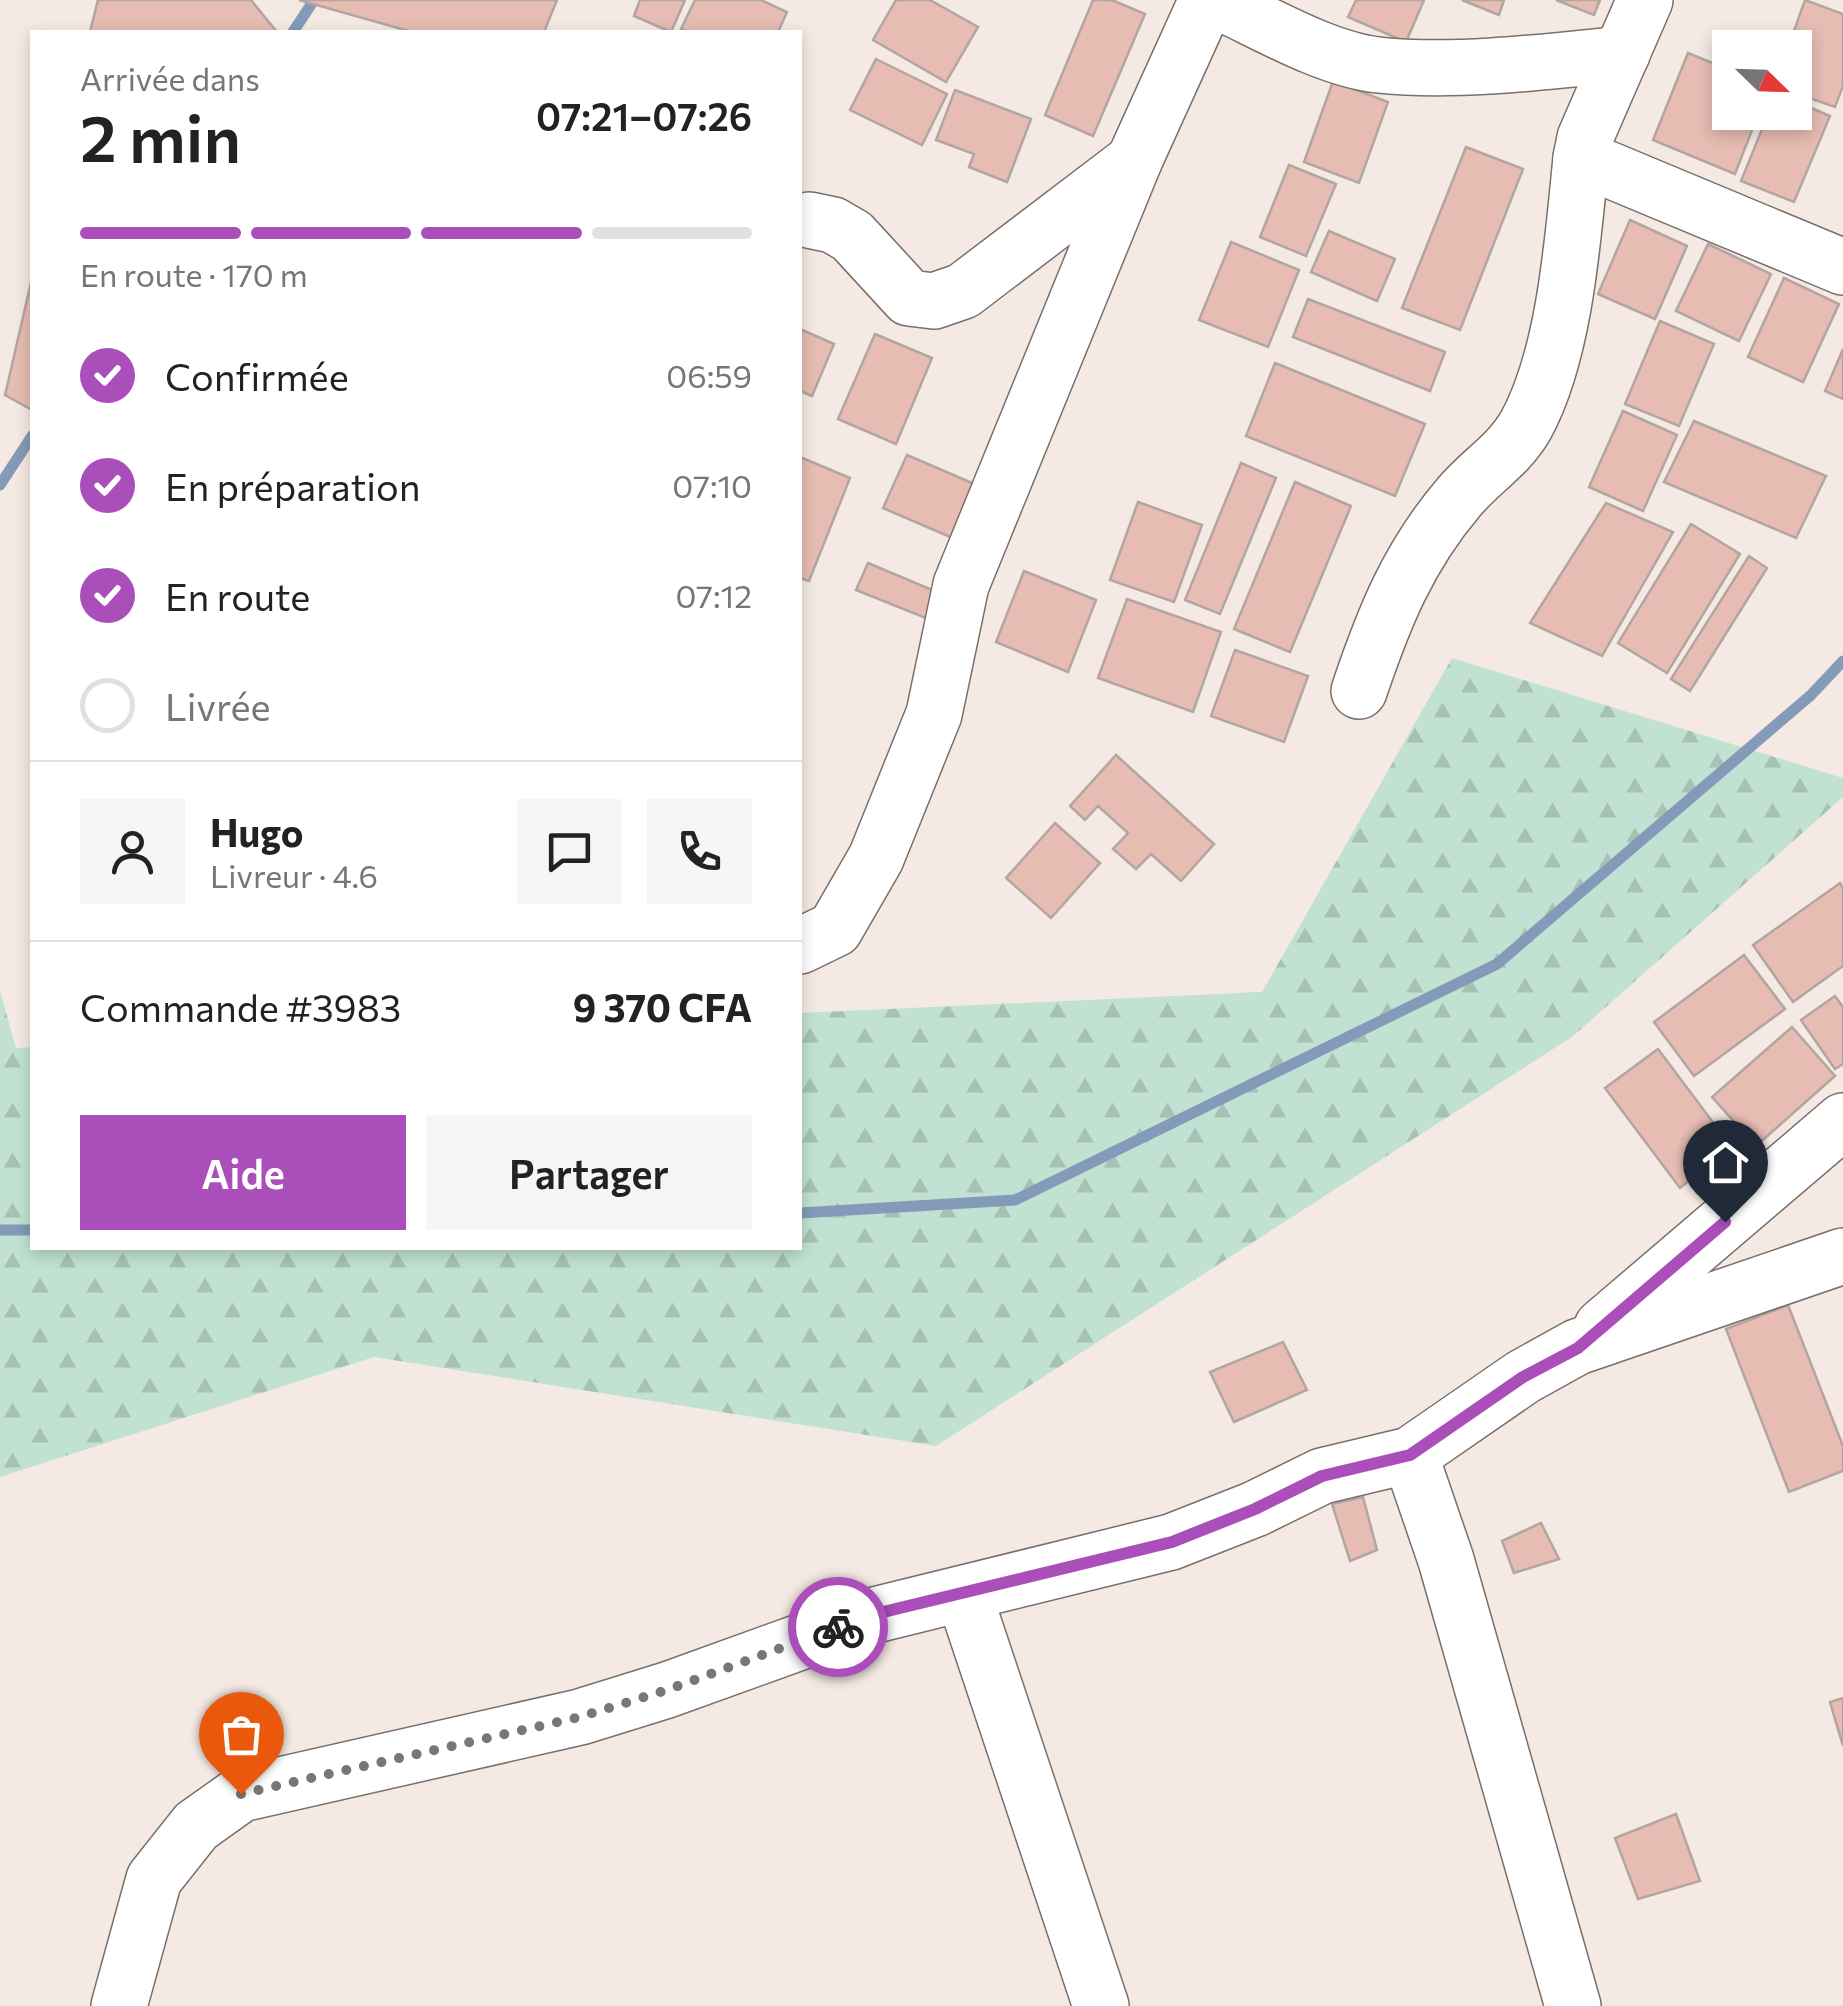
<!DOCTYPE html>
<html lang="fr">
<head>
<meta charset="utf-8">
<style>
  :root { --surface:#fff; --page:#f6f6f6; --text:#222; --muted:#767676; --line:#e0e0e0; --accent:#aa4eb9 }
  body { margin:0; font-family:Commissioner,sans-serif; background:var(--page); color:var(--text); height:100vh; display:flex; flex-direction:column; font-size:38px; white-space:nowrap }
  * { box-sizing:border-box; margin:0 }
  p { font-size:32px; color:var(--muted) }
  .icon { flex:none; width:55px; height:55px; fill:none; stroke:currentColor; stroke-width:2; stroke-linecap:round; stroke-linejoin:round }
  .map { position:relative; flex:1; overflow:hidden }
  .drawer { position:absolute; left:30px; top:30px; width:772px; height:1220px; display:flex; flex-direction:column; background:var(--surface); border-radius:0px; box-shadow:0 5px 15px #0003 }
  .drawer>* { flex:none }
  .needle { width:65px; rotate:113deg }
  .fabs { position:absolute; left:1712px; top:30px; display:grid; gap:20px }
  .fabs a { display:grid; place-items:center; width:100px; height:100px; border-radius:0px; background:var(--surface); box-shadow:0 5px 15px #0003; font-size:50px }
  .pin { position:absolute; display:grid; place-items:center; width:85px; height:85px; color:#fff; margin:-102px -42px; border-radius:50% 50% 50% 0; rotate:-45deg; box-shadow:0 0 10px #0007 }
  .pin .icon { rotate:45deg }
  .courier { position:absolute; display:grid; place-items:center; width:100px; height:100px; margin:-50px; border:8px solid #aa4eb9; border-radius:50%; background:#fff; color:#222; box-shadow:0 2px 12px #0007 }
  .summary em { font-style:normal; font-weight:600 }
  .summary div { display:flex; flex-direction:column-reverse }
  .summary { display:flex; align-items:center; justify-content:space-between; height:170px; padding:0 50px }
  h1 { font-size:65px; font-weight:600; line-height:75px }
  .bar { display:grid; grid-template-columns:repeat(4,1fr); gap:15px 10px; align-content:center; height:120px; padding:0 50px }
  .bar i { height:12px; border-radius:8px; background:var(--line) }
  .bar .on { background:var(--accent) }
  .bar p { grid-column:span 4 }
  .line { display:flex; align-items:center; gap:25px; padding:0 50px; border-top:2px solid var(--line) }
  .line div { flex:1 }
  .round { display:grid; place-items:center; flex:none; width:105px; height:105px; border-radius:0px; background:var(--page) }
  ol { padding:0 50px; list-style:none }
  li { display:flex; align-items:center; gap:30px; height:110px }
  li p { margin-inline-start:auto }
  li .icon { padding:10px; border-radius:50%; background:var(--accent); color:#fff; stroke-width:4 }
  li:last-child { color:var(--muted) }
  li i { width:55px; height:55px; border:5px solid var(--line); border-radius:50% }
  .cta { display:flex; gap:20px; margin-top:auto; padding:20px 50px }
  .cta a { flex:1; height:115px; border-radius:0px; background:var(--accent); color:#fff; font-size:40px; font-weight:600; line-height:115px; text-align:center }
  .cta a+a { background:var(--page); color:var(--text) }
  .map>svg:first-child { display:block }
  .forest { fill:url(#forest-firs) }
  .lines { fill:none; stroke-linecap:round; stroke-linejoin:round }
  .stream { stroke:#839bb8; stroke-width:11 }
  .building { fill:#e7bcb2; stroke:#b2a5a2; stroke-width:2.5 }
  .minor-casing { stroke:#79706a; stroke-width:58 }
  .minor { stroke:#fff; stroke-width:55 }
  .done { stroke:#7c7671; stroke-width:10; stroke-dasharray:0 18 }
  .route { stroke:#aa4eb9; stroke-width:12 }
</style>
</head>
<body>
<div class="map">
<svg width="1843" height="2006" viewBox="0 0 1843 2006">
  <defs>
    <pattern id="forest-firs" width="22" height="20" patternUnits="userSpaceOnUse" patternTransform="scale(2.5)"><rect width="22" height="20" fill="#c1e2d2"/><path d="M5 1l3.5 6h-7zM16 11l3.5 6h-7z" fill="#a7c2b5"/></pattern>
  </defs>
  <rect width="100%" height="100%" fill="#f5eae3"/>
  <path class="forest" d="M 1452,658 L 1843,778 L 1843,797 L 1572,1037 L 936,1446 L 374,1357 L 0,1477 L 0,991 L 16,1048 L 32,1047 L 32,1248 L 800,1248 L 800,1013 L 1262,992 Z"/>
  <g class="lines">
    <g class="stream">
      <path d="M 293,32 L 314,0"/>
      <path d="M 0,485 L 32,436"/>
      <path d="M 800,1213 L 1015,1200 L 1497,964 L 1811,695 L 1843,661"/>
      <path d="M 0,1230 L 32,1230"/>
    </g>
  </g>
  <g class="building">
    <path d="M 98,0 L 251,0 L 277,32 L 90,32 Z"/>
    <path d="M 299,0 L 557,0 L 544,32 L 412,32 Z"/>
    <path d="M 640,0 L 685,0 L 671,32 L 634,16 Z"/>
    <path d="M 695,0 L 761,0 L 787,12 L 778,32 L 688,32 L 681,29 Z"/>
    <path d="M 896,0 L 930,0 L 978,27 L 946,82 L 873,40 Z"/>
    <path d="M 1093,0 L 1112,0 L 1145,14 L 1093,136 L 1045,115 Z"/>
    <path d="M 1356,0 L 1424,0 L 1406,42 L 1348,17 Z"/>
    <path d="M 1462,0 L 1504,0 L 1499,15 Z"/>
    <path d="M 1556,0 L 1600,0 L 1594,15 Z"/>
    <path d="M 1805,0 L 1843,14 L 1843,86 L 1835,107 L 1795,93 L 1795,48 L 1788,48 Z"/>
    <path d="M 1688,53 L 1730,70 L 1730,112 L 1759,112 L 1735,174 L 1653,140 Z"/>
    <path d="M 876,59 L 947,94 L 922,145 L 850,110 Z"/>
    <path d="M 1333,81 L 1388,102 L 1359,183 L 1304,162 Z"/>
    <path d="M 955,90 L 1031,119 L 1007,182 L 969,167 L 974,154 L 936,140 Z"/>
    <path d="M 1795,101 L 1830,116 L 1794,202 L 1741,181 L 1769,112 L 1795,112 Z"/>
    <path d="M 1466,147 L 1523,169 L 1460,330 L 1402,308 Z"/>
    <path d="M 1289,165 L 1336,184 L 1306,256 L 1260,237 Z"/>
    <path d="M 1630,220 L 1687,246 L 1655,319 L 1598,294 Z"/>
    <path d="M 1329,231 L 1395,259 L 1377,301 L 1311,272 Z"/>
    <path d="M 1231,242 L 1299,270 L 1268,347 L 1199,320 Z"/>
    <path d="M 1708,244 L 1771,274 L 1739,341 L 1676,311 Z"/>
    <path d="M 32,278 L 32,410 L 5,395 Z"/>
    <path d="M 1784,278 L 1839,304 L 1803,382 L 1748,357 Z"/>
    <path d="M 1308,299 L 1445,352 L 1430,391 L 1293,337 Z"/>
    <path d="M 1660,321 L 1714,344 L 1679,426 L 1625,404 Z"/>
    <path d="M 800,329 L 834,344 L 812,396 L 800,391 Z"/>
    <path d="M 875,334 L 932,358 L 896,444 L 838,419 Z"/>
    <path d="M 1843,349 L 1843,399 L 1825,391 Z"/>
    <path d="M 1275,363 L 1425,424 L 1395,496 L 1246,436 Z"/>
    <path d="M 1623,411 L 1677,435 L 1643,511 L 1589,487 Z"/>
    <path d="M 1694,421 L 1826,476 L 1796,538 L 1664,482 Z"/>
    <path d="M 907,455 L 979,486 L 955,539 L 883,508 Z"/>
    <path d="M 800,457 L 850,478 L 809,581 L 800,578 Z"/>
    <path d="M 1241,463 L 1276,478 L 1220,614 L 1185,600 Z"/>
    <path d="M 1295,482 L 1351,506 L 1290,652 L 1234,629 Z"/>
    <path d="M 1138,502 L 1202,525 L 1174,602 L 1110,580 Z"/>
    <path d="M 1606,503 L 1673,532 L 1602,656 L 1530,623 Z"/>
    <path d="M 1691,524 L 1740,554 L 1667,673 L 1618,643 Z"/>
    <path d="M 1749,556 L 1767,568 L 1690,691 L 1671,679 Z"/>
    <path d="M 868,563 L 944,595 L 933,621 L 856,590 Z"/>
    <path d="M 1024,571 L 1096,600 L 1068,672 L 996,642 Z"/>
    <path d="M 1127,599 L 1221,632 L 1193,712 L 1098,678 Z"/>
    <path d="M 1235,650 L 1308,676 L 1284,742 L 1211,716 Z"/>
    <path d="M 1116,755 L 1214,844 L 1181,881 L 1151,854 L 1136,869 L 1113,849 L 1128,833 L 1098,806 L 1085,820 L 1070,806 Z"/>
    <path d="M 1055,823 L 1100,863 L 1051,918 L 1006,878 Z"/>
    <path d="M 1840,883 L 1843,888 L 1843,966 L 1793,1002 L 1753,945 Z"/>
    <path d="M 1744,955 L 1785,1009 L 1694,1076 L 1654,1022 Z"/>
    <path d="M 1835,996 L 1843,1007 L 1843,1064 L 1835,1069 L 1801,1020 Z"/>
    <path d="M 1792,1027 L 1835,1076 L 1756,1146 L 1712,1097 Z"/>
    <path d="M 1658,1049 L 1739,1157 L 1702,1185 L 1695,1176 L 1680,1188 L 1605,1088 Z"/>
    <path d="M 1788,1305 L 1843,1446 L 1843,1471 L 1789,1492 L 1726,1329 Z"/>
    <path d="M 1283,1342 L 1307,1390 L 1234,1422 L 1210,1372 Z"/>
    <path d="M 1363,1497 L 1377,1550 L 1350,1561 L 1332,1504 Z"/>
    <path d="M 1541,1523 L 1559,1559 L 1514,1573 L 1502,1541 Z"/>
    <path d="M 1843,1698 L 1843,1746 L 1830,1702 Z"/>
    <path d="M 1676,1814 L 1700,1881 L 1638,1899 L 1615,1838 Z"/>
  </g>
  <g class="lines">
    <g class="minor-casing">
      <g id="minor">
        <path d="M 1215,0 C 1263,22 1325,59 1378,65 C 1454,73 1545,62 1622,54"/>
        <path d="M 1645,0 L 1585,138 L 1581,158 L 1843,267"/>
        <path d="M 809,220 L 833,225 L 852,236 L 909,298 L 934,301 L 963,291 L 1134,161"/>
        <path d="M 1359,691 C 1384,617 1408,557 1459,497 C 1481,471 1509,455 1526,425 C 1565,354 1573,238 1581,158"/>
        <path d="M 800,946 L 835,929 L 876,858 L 934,714 L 961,585 L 1134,161 L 1207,0"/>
        <path d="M 1602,1327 L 1843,1121"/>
        <path d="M 1410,1455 L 1446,1560 L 1573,2006"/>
        <path d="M 964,1595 L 1101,2006"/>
        <path d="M 119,2006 L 154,1879 L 196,1826 L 241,1794 L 580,1717 L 667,1690 L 875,1615 L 1171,1542 L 1255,1509 L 1322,1476 L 1410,1455 L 1523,1377 L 1577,1347 L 1843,1256"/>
      </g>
    </g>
    <use href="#minor" class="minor"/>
  </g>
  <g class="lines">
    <path class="done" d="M 241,1794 L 580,1717 L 667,1690 L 838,1627"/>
    <path class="route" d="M 838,1627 L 875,1614 L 1172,1542 L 1255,1509 L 1322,1476 L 1410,1455 L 1523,1377 L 1578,1348 L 1725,1222"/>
  </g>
</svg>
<div class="fabs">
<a><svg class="needle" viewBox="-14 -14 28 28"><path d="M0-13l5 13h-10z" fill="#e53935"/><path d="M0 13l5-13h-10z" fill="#767676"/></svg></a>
</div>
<div class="pin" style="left:241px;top:1794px;background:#ea580c"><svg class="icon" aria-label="bag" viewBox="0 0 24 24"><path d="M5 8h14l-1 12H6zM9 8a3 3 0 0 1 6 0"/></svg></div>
<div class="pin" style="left:1725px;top:1222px;background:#1f2937"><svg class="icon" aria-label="home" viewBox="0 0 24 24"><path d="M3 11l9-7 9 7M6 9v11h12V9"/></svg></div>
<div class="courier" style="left:838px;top:1627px"><svg class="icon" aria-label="bike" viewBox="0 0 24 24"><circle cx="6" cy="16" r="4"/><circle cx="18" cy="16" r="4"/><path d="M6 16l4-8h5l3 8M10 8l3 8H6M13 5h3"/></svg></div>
<section class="drawer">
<div class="summary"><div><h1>2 min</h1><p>Arrivée dans</p></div><em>07:21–07:26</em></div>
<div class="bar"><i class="on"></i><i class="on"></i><i class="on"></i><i></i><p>En route · 170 m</p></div>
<ol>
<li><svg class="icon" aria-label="check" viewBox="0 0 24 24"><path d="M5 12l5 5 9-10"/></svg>Confirmée<p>06:59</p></li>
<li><svg class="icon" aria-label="check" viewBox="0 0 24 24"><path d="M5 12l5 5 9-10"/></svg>En préparation<p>07:10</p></li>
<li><svg class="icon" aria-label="check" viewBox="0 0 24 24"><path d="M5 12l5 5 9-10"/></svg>En route<p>07:12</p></li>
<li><i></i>Livrée</li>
</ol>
<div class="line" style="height:180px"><a class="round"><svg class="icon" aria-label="person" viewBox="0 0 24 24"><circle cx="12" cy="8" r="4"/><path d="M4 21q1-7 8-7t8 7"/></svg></a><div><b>Hugo</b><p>Livreur · 4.6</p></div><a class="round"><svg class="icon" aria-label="chat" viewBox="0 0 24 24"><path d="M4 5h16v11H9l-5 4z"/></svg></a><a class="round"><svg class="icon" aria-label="phone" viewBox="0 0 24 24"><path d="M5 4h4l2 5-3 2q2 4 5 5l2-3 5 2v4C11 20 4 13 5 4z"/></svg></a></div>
<div class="line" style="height:130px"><div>Commande #3983</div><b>9 370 CFA</b></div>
<div class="cta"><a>Aide</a><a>Partager</a></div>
</section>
</div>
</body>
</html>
